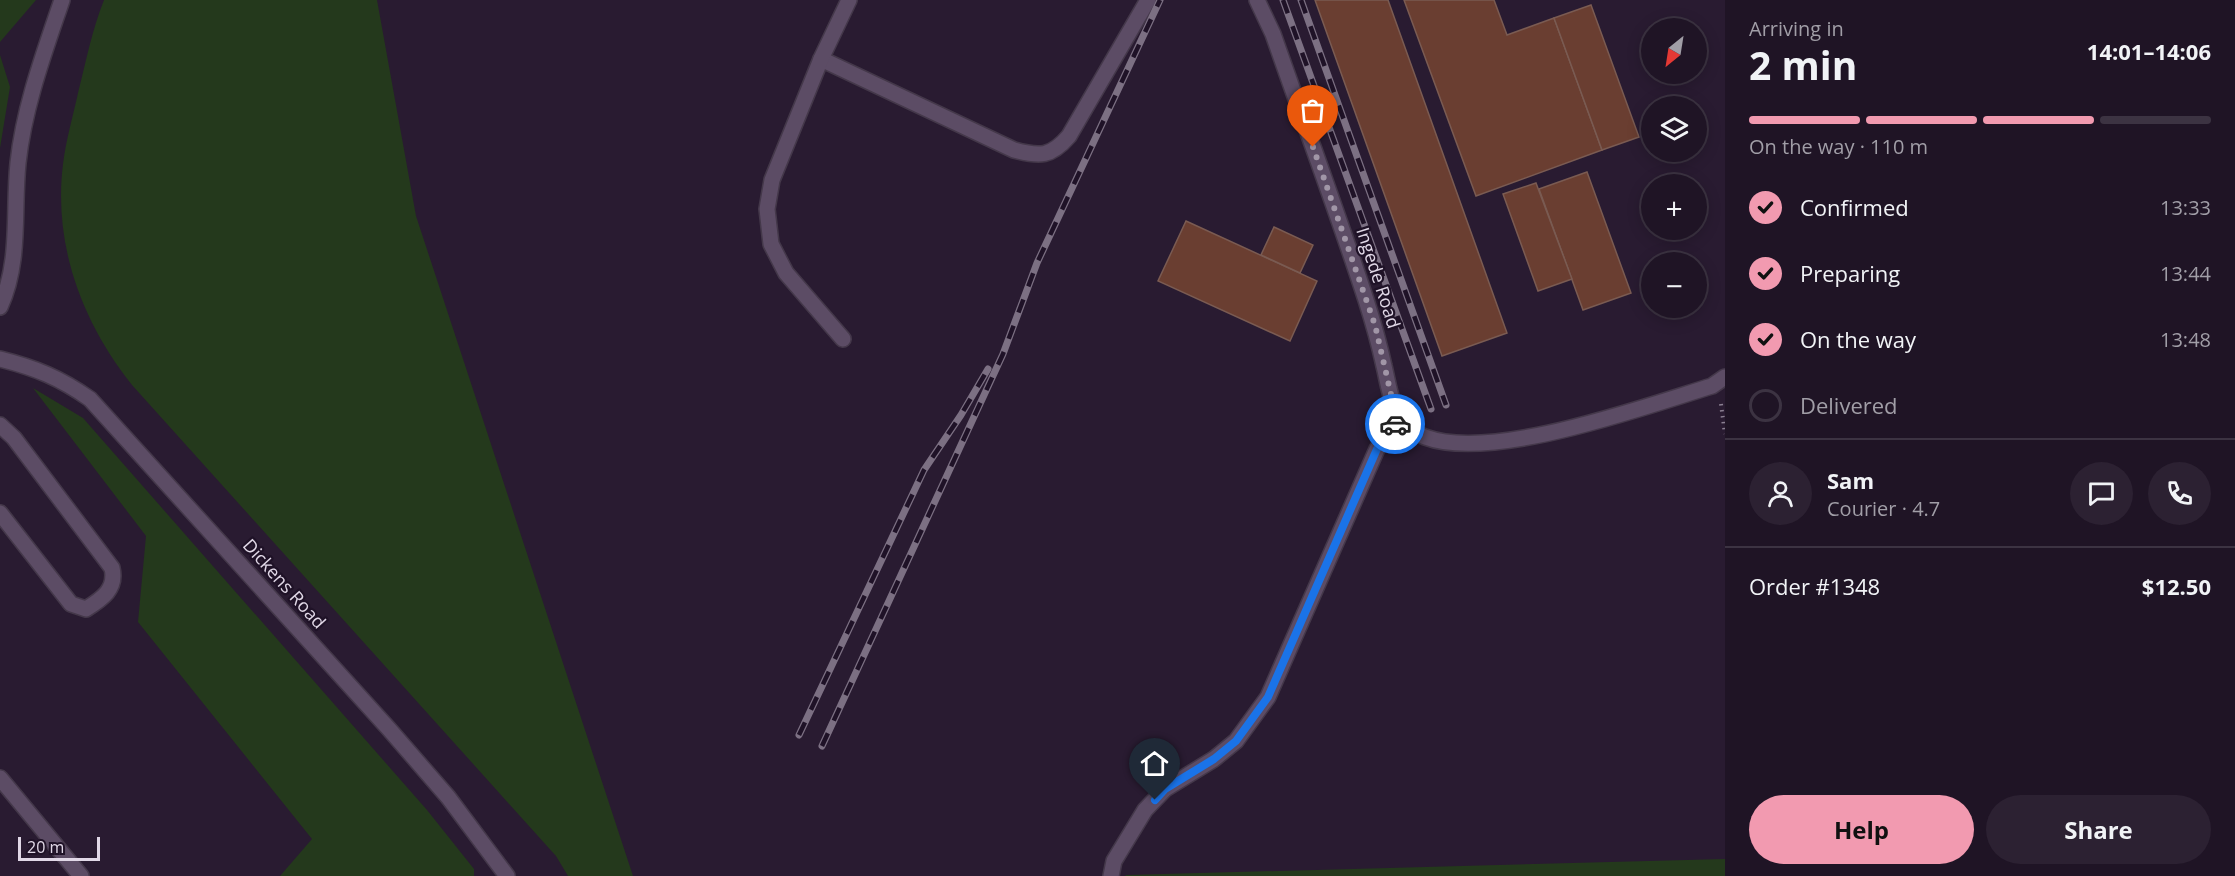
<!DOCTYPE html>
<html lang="en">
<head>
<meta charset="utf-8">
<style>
  :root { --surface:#1f1425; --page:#2c2132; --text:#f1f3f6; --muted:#a19ea7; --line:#3c3342; --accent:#f29ab0 }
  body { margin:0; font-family:"Open Sans",sans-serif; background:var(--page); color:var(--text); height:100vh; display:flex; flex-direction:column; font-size:22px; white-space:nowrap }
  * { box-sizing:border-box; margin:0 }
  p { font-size:20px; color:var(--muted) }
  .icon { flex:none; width:33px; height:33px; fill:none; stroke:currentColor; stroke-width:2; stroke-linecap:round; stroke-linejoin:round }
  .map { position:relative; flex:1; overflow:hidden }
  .side { display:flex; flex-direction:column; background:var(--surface); width:510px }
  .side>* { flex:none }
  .needle { width:39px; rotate:210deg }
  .buttons { position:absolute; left:1641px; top:18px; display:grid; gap:12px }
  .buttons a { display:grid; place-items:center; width:66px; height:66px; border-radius:50%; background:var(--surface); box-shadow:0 3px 15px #0003,0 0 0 2px var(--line); font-size:30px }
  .scale { position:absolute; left:18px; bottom:15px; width:82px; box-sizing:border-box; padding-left:6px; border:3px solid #e1d8e7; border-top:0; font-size:16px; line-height:21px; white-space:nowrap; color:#e1d8e7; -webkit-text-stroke:4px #1f1227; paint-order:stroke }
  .pin { position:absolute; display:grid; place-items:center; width:51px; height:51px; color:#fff; margin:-62px -26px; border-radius:50% 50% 50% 0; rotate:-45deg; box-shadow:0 0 6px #0007 }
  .pin .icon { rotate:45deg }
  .courier { position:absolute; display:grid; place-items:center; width:60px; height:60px; margin:-30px; border:4px solid #1a73e8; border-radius:50%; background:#fff; color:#222; box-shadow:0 2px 8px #0007 }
  .head em { font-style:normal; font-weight:700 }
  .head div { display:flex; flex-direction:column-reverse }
  .head { display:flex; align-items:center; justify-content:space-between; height:102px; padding:0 24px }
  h1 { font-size:39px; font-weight:700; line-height:45px }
  .bar { display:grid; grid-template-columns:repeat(4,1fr); gap:9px 6px; align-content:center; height:72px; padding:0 24px }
  .bar i { height:8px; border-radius:4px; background:var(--line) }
  .bar .active { background:var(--accent) }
  .bar p { grid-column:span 4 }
  .line { display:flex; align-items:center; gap:15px; padding:0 24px; border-top:2px solid var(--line) }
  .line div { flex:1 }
  .round { display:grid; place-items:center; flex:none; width:63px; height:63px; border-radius:32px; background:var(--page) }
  ol { padding:0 24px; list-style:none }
  li { display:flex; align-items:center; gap:18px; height:66px }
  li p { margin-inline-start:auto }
  li .icon { padding:6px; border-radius:50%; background:var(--accent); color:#111; stroke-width:4 }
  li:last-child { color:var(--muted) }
  li i { width:33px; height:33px; border:3px solid var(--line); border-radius:50% }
  .action { display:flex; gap:12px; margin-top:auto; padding:12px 24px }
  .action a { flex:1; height:69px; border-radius:36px; background:var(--accent); color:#111; font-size:24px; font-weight:700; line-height:69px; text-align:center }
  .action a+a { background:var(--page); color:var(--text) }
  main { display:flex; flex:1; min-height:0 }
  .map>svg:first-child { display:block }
  .green { fill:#24391c }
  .building { fill:#6a3e31; stroke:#7a5b52; stroke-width:1.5 }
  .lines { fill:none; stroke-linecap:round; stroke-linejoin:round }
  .lane-casing { stroke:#44384a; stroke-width:18 }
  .path { stroke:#8a7f91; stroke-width:4; stroke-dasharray:1.5 4.5; stroke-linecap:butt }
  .lane { stroke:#5c4c65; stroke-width:15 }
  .rail-casing { stroke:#7c7083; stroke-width:7 }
  .rail { stroke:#1f1227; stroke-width:4.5; stroke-dasharray:14; stroke-linecap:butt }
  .done { stroke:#a196a7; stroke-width:6; stroke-dasharray:0 10.8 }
  .route { stroke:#1a73e8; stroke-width:8 }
  .labels { text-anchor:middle; stroke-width:4.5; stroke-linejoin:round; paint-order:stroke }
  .street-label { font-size:18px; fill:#e1d8e7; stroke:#1f1227 }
</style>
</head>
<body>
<main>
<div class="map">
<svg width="1725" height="876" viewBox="0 0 1725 876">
  <rect width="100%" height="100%" fill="#291b31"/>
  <g class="green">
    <path d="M 0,0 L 36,0 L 0,42 Z"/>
    <path d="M 104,0 L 377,0 L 416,216 L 633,876 L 568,876 L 556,856 L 132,385 C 82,322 53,245 63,164 C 66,140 73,116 78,93 C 86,61 92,30 104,0 Z"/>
    <path d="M 0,55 L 10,87 L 0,148 Z"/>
    <path d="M 33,388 L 83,418 L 427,810 L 474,869 L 474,876 L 280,876 L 312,839 L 138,622 L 146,536 Z"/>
    <path d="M 1725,859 L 1725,876 L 1125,876 L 1126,875 Z"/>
  </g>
  <g class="building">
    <path d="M 1315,0 L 1388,0 L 1507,333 L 1442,356 Z"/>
    <path d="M 1404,0 L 1494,0 L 1507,35 L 1554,18 L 1602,150 L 1476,196 Z"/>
    <path d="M 1591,5 L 1639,137 L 1602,150 L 1554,18 Z"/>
    <path d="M 1587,172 L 1631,293 L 1583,310 L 1539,189 Z"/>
    <path d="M 1536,183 L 1572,279 L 1538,291 L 1503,194 Z"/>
    <path d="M 1186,221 L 1317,281 L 1290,341 L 1158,281 Z"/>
    <path d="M 1274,227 L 1313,245 L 1300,273 L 1261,255 Z"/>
  </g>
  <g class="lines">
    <g class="lane-casing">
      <g id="lane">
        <path d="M 1257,0 L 1273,34 C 1304,123 1337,211 1366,300 C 1373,322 1379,343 1384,366 C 1387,378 1389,393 1394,405 C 1400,418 1411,432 1425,437 C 1492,462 1643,407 1712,386 L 1725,377"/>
        <path d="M 821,59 L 1014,150 C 1040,157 1051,157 1069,136 L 1148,0"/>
        <path d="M 0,307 C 21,261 13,212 18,163 C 24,107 44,53 62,0"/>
        <path d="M 843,339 L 786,273 L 771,244 L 767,209 L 772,180 L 821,59 L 849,0"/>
        <path d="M 0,359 C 36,368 60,378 90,399 L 389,729 L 448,797 L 507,876"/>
        <path d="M 0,425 L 14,438 L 112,568 C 117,589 102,599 86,609 L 71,604 L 0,513"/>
        <path d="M 0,778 L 81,876"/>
        <path d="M 1111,876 L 1114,861 L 1145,810 L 1165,789 L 1214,759 L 1236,741 L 1268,697 L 1377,449 L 1400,417"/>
      </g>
    </g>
    <path class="path" d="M 1721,404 L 1725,434"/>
    <use href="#lane" class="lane"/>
    <g class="rail-casing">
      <g id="rail">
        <path d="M 1283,0 L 1431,409"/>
        <path d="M 1301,0 L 1446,405"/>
        <path d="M 799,735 L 924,470 L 961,415 L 988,369"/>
        <path d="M 822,746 L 1003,354 L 1037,263 L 1160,0"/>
      </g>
    </g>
    <use href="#rail" class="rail"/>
  </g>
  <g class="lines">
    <path class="done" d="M 1313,147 L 1375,325 L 1393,403 L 1400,417 L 1395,424"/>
    <path class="route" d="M 1155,800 L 1165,789 L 1214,759 L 1236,741 L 1268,697 L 1377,449 L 1395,424"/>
  </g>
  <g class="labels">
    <g class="street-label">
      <text transform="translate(1378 278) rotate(72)" y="6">Ingede Road</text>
      <text transform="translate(284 584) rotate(48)" y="6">Dickens Road</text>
    </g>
  </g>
</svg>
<div class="buttons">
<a><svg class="needle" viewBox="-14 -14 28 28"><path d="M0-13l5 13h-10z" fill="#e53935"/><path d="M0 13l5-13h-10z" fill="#a19ea7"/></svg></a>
<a><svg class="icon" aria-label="layers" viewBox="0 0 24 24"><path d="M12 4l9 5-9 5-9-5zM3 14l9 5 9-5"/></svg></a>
<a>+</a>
<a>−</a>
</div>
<div class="scale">20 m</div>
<div class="pin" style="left:1313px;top:147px;background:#ea580c"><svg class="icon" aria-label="bag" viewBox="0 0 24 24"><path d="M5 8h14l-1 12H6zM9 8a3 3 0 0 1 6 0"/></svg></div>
<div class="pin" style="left:1155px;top:800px;background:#1f2937"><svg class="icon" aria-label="home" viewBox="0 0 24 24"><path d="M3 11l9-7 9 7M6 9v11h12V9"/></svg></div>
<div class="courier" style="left:1395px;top:424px"><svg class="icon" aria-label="car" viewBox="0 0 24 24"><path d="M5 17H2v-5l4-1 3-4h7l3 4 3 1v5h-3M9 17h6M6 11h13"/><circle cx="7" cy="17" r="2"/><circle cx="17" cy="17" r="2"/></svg></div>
</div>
<section class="side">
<div class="head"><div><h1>2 min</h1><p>Arriving in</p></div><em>14:01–14:06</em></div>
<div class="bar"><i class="active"></i><i class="active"></i><i class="active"></i><i></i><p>On the way · 110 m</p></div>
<ol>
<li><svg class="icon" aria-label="check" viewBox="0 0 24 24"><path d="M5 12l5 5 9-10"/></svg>Confirmed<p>13:33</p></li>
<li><svg class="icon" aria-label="check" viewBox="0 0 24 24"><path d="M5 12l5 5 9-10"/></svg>Preparing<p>13:44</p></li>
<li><svg class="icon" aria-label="check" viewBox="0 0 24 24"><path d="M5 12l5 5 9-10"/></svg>On the way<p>13:48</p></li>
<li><i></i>Delivered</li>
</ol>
<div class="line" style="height:108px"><a class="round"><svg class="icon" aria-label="person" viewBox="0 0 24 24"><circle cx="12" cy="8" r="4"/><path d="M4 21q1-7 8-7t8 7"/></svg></a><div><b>Sam</b><p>Courier · 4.7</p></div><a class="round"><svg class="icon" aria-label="chat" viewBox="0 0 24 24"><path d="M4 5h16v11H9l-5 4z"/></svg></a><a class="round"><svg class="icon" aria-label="phone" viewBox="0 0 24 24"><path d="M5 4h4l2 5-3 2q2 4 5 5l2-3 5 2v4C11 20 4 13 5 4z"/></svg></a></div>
<div class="line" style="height:78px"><div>Order #1348</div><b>$12.50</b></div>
<div class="action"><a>Help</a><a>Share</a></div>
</section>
</main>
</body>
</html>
